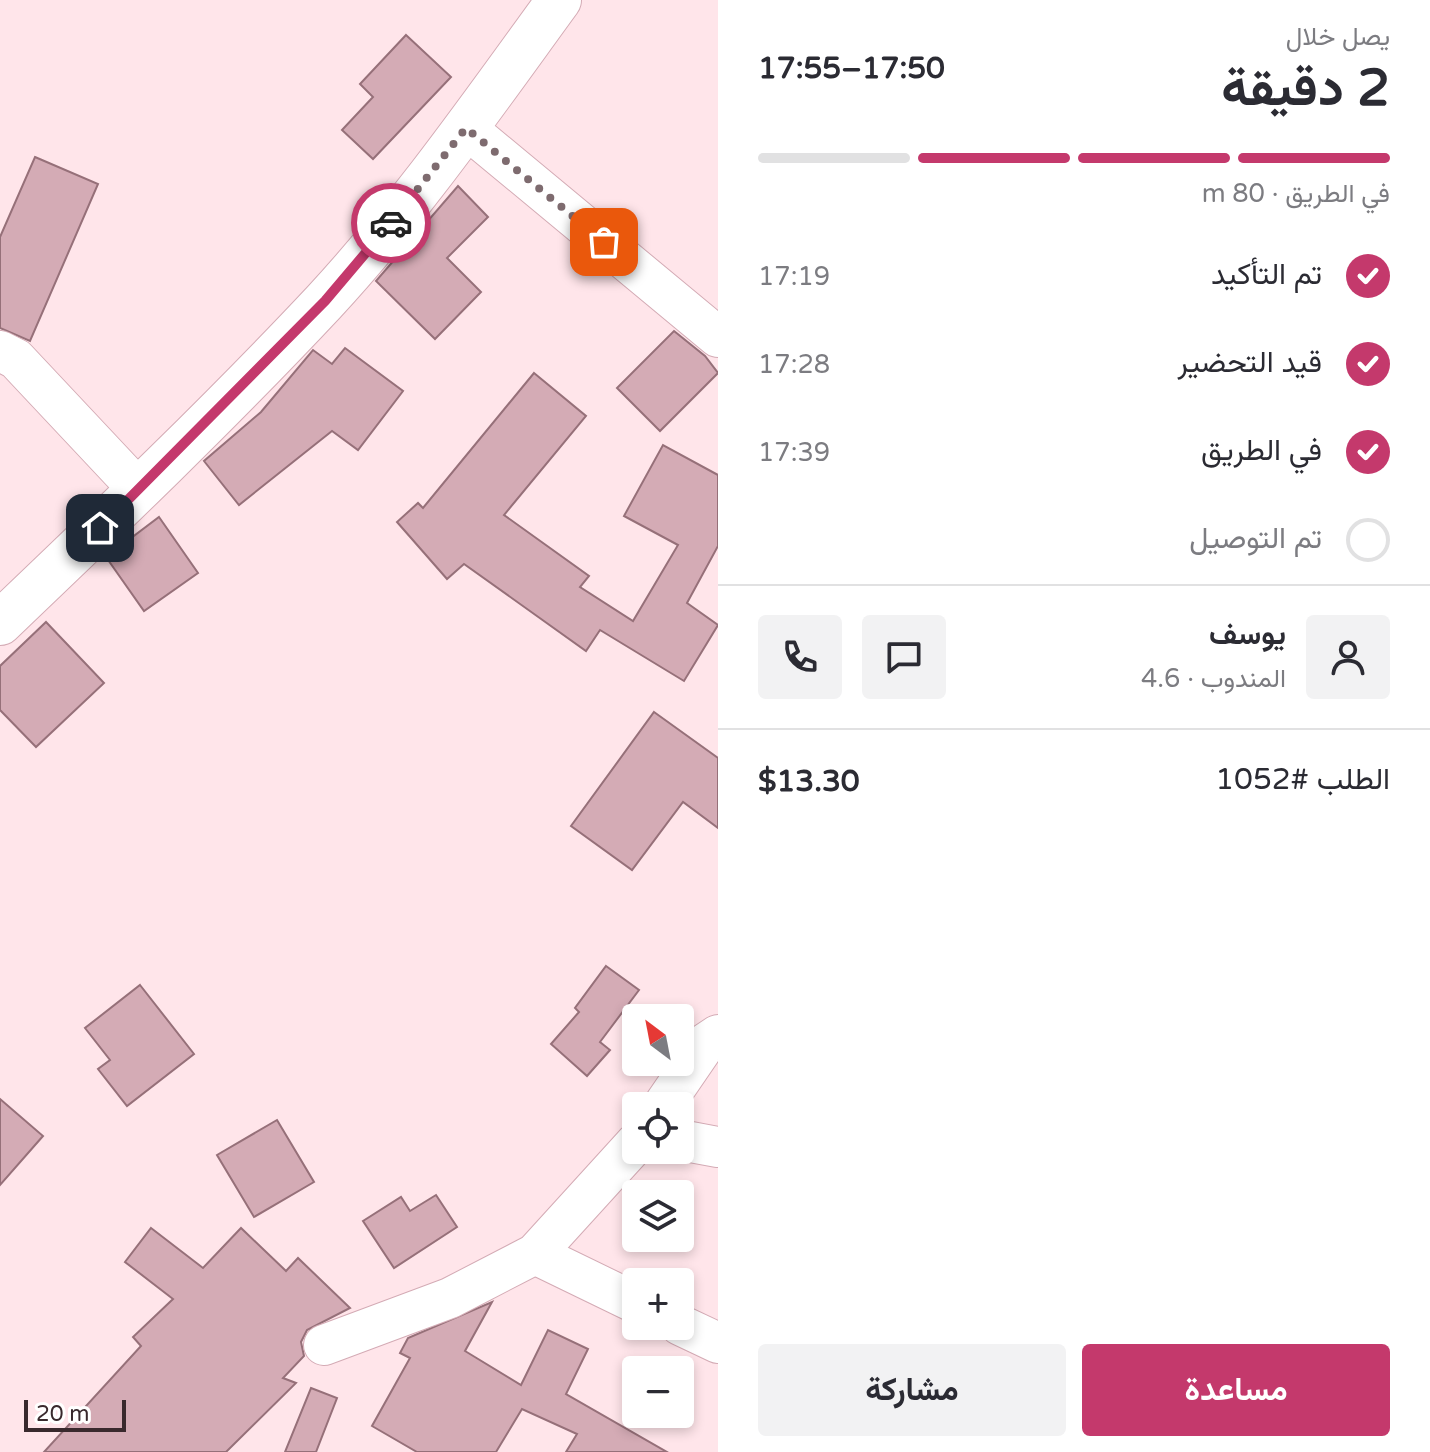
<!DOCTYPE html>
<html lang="ar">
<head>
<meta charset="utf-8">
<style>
  :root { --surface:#fff; --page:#f2f2f3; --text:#2b2b33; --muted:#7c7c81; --line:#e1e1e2; --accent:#c4396c }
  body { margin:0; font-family:"Varela Round",Vazirmatn,sans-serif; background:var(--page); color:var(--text); direction:rtl; height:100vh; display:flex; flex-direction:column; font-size:30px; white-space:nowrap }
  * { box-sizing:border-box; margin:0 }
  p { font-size:26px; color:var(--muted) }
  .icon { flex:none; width:44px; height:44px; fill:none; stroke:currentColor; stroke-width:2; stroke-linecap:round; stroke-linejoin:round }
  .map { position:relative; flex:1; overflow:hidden; direction:ltr }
  .panel { display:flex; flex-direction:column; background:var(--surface); width:712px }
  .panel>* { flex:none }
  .needle { width:52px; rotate:328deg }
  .fabs { position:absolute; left:622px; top:1004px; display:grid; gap:16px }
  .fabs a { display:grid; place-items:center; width:72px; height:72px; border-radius:8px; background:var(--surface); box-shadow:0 4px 12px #0003; font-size:40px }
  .scale { position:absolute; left:24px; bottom:20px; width:102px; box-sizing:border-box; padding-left:8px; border:4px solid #39292d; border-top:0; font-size:22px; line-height:28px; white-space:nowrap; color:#39292d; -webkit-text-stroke:6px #fff; paint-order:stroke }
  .pin { position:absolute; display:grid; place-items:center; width:68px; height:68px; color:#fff; margin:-34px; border-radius:16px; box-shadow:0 4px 12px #0006 }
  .courier { position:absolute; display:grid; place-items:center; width:80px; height:80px; margin:-40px; border:6px solid #c4396c; border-radius:50%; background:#fff; color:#222; box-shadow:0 2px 10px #0007 }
  .headline em { font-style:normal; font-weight:700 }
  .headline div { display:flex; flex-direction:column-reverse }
  .headline { display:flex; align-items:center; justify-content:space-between; height:136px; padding:0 40px }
  h1 { font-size:52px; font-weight:700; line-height:60px }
  .bar { display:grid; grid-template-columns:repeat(4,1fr); gap:12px 8px; align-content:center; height:96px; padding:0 40px }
  .bar i { height:10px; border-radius:6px; background:var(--line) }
  .bar .active { background:var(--accent) }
  .bar p { grid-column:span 4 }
  .line { display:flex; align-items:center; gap:20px; padding:0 40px; border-top:2px solid var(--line) }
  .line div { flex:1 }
  .round { display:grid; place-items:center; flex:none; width:84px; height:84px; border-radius:8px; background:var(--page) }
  ol { padding:0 40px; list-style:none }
  li { display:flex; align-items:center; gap:24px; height:88px }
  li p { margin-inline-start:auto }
  li .icon { padding:8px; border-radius:50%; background:var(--accent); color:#fff; stroke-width:4 }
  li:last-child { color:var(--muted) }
  li i { width:44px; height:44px; border:4px solid var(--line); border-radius:50% }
  .primary-button { display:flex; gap:16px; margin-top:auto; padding:16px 40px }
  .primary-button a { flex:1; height:92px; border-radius:8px; background:var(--accent); color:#fff; font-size:32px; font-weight:700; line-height:92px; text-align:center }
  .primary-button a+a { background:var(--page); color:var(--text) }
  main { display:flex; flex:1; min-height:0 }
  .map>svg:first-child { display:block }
  .building { fill:#d4abb5; stroke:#967079; stroke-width:2 }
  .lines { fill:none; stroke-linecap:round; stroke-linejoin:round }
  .minor-casing { stroke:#d4abb5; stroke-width:42 }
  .major-casing { stroke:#d4abb5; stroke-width:46 }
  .minor { stroke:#fff; stroke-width:40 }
  .major { stroke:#fff; stroke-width:44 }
  .done { stroke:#7e6b6f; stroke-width:8; stroke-dasharray:0 14.4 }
  .route { stroke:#c4396c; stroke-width:10 }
</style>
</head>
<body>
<main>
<section class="panel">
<div class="headline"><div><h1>2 دقيقة</h1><p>يصل خلال</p></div><em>17:50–17:55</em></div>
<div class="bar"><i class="active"></i><i class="active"></i><i class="active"></i><i></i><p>في الطريق · 80 m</p></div>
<ol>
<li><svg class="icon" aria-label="check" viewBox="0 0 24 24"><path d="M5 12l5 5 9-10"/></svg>تم التأكيد<p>17:19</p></li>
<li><svg class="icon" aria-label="check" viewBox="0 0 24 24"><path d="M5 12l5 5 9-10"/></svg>قيد التحضير<p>17:28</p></li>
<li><svg class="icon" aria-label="check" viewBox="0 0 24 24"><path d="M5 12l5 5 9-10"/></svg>في الطريق<p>17:39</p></li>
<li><i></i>تم التوصيل</li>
</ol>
<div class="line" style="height:144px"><a class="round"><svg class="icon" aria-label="person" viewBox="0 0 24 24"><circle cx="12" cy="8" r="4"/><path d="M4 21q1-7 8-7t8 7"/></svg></a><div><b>يوسف</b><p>المندوب · 4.6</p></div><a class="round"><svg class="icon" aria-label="chat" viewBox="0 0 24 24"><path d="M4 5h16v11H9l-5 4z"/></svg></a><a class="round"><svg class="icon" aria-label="phone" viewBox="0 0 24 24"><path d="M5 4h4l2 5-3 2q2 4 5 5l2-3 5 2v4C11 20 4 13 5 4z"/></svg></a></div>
<div class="line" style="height:104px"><div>الطلب #1052</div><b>$13.30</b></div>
<div class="primary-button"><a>مساعدة</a><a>مشاركة</a></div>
</section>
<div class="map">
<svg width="718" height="1452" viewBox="0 0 718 1452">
  <rect width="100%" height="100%" fill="#ffe5ea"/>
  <g class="building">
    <path d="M 406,35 L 451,77 L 373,159 L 342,130 L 373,97 L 360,84 Z"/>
    <path d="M 35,157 L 98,184 L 30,341 L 0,328 L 0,237 Z"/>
    <path d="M 458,186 L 488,217 L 447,258 L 481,292 L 435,339 L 376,281 Z"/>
    <path d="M 674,331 L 705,356 L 718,373 L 660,431 L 617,388 Z"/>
    <path d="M 345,348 L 403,391 L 358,450 L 332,431 L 239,505 L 204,461 L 261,412 L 313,350 L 332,364 Z"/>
    <path d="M 534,373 L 586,416 L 504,515 L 589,576 L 580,587 L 633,621 L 678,545 L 624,516 L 663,445 L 718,475 L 718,546 L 687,603 L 718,625 L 684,681 L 600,630 L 586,651 L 464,564 L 447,579 L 397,522 L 418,503 L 423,508 Z"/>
    <path d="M 159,517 L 198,573 L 144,611 L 106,557 Z"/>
    <path d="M 46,622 L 104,683 L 36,747 L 0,710 L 0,666 Z"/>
    <path d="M 654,712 L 718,758 L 718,828 L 683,802 L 632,870 L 571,826 Z"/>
    <path d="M 606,966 L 639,990 L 600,1042 L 610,1050 L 587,1076 L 551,1044 L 579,1012 L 575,1008 Z"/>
    <path d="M 140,985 L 194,1054 L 127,1106 L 98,1069 L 110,1060 L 85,1028 Z"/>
    <path d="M 0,1099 L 43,1136 L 0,1185 Z"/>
    <path d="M 277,1120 L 314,1182 L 254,1217 L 217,1155 Z"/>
    <path d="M 436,1195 L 457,1227 L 394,1268 L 363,1221 L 401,1197 L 410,1211 Z"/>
    <path d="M 151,1228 L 203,1268 L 241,1228 L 286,1271 L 298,1258 L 350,1308 L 307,1330 L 301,1342 L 304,1356 L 283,1378 L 296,1383 L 226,1452 L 44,1452 L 141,1346 L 133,1337 L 173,1299 L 125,1262 Z"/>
    <path d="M 492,1302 L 465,1351 L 521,1385 L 548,1330 L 588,1349 L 566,1394 L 667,1452 L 566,1452 L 577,1434 L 522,1409 L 496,1452 L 417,1452 L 372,1426 L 410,1358 L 400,1353 L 408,1338 Z"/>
    <path d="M 311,1388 L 337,1398 L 316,1452 L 285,1452 Z"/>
  </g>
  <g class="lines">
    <g class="minor-casing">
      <g id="minor">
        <path d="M 466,128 L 718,337"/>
        <path d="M 0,351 L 16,359 L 139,490"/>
        <path d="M 663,1106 L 706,1043 L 718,1035"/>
        <path d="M 680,1140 L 718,1147"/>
        <path d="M 535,1254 L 636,1303"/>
        <path d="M 680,1325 L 718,1343"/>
        <path d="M 324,1345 L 450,1298 L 535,1254 L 636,1143"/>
      </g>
    </g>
    <g class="major-casing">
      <path id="major" d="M 0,623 C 110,518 220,413 324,302 C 411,208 484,103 559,0"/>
    </g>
    <use href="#minor" class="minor"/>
    <use href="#major" class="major"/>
  </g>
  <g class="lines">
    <path class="done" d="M 391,223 L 466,128 L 604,242"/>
    <path class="route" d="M 100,528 L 325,301 L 391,223"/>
  </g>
</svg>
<div class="fabs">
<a><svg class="needle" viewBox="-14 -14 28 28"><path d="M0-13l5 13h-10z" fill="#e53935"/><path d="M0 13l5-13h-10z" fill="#7c7c81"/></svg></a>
<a><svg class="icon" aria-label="locate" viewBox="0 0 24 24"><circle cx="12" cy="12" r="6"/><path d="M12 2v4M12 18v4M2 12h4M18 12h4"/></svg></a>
<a><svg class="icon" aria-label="layers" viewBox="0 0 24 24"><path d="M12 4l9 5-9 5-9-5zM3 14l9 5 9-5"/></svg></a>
<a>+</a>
<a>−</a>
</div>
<div class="scale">20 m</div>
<div class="pin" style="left:604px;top:242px;background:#ea580c"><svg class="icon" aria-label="bag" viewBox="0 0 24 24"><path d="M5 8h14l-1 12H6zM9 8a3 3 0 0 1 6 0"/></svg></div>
<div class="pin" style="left:100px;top:528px;background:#1f2937"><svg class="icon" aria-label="home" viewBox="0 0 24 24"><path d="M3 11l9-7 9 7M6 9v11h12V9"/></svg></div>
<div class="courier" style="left:391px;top:223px"><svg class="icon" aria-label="car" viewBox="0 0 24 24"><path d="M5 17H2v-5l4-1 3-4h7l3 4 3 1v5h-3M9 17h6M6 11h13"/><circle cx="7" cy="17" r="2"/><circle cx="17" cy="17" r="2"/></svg></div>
</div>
</main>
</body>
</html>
